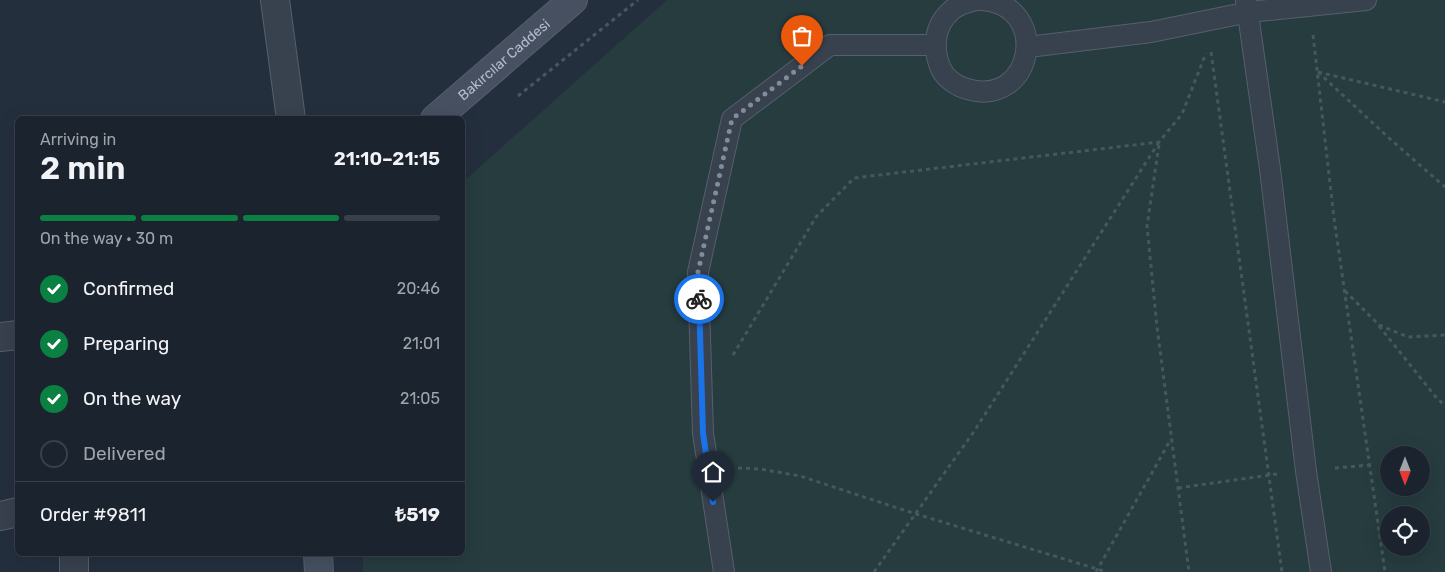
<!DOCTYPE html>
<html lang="en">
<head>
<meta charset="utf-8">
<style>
  :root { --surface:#1b232e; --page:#282f3a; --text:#f1f3f6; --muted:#a0a4aa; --line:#39404a; --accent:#0b8043 }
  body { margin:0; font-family:Rubik,sans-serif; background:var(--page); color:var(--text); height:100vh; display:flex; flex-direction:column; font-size:19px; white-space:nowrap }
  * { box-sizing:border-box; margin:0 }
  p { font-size:16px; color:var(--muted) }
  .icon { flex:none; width:28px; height:28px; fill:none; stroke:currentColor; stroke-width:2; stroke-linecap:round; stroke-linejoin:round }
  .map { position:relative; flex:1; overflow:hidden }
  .drawer { position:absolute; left:15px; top:116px; width:450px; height:440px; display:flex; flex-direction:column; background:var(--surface); border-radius:8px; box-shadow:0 5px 20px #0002,0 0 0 1px var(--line) }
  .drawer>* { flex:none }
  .needle { width:32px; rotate:180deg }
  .controls { position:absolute; left:1380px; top:446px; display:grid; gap:10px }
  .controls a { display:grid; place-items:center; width:50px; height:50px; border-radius:50%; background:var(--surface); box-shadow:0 5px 20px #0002,0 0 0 1px var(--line); font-size:25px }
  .pin { position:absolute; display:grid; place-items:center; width:42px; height:42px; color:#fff; margin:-51px -21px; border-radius:50% 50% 50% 0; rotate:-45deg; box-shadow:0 0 5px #0007 }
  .pin .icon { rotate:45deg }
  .courier { position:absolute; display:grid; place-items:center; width:50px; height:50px; margin:-25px; border:4px solid #1a73e8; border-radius:50%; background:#fff; color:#222; box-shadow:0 1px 6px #0007 }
  .overview em { font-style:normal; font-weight:600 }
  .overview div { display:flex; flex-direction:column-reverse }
  .overview { display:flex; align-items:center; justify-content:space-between; height:85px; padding:0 25px }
  h1 { font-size:32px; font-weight:600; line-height:38px }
  .bar { display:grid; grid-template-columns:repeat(4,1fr); gap:8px 5px; align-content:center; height:60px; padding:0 25px }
  .bar i { height:6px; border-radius:4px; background:var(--line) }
  .bar .active { background:var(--accent) }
  .bar p { grid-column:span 4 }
  .line { display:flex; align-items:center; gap:12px; padding:0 25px; border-top:1px solid var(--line) }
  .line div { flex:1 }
  ol { padding:0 25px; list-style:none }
  li { display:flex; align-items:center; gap:15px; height:55px }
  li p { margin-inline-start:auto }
  li .icon { padding:5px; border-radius:50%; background:var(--accent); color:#fff; stroke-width:4 }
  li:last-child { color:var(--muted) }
  li i { width:28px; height:28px; border:2px solid var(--line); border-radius:50% }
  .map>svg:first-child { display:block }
  .green { fill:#263c3f; fill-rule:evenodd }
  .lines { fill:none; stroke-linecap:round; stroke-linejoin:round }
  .lane-casing { stroke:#565f6c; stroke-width:22 }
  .street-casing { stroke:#565f6c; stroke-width:30 }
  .secondary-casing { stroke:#565f6c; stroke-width:30 }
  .path { stroke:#44595c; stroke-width:3; stroke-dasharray:4 4; stroke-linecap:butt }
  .lane { stroke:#38414e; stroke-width:20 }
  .street { stroke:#38414e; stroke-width:28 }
  .secondary { stroke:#465061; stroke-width:28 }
  .done { stroke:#828b98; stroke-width:5; stroke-dasharray:0 9 }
  .route { stroke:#1a73e8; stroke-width:6 }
  .labels { text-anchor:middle; stroke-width:4; stroke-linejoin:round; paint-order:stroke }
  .street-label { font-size:14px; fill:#b4bcc9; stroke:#1d2633 }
</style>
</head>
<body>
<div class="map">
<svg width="1445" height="572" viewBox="0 0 1445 572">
  <rect width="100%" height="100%" fill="#242f3e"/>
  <path class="green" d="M 667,0 L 1445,0 L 1445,572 L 363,572 L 363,554 L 462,554 L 463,182 ZM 1389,455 L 1421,455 L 1421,488 L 1389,488 ZM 1389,515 L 1421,515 L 1421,548 L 1389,548 Z"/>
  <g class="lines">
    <g class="lane-casing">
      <g id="lane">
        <path d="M 976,0 C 968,2 959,4 952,10 C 934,25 932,48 941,69 C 946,79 957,86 967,89 C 1034,109 1052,4 981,0"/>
        <path d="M 1246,0 L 1270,169 L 1306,471 L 1321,572"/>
        <path d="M 1028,47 L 1151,32 L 1249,12 L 1366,0"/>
        <path d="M 724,572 L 703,433 L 698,272 L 732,119 L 830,45 L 935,45"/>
      </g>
    </g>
    <g class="street-casing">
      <g id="street">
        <path d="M 275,0 L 291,119"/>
        <path d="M 0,337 L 18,335"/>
        <path d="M 0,516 L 18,512"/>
        <path d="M 74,572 L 74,554"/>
      </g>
    </g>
    <g class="secondary-casing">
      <g id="secondary">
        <path id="s1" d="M 435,119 L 573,0"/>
        <path d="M 318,554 L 319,572"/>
      </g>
    </g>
    <g class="path">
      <path d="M 1313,35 L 1334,218 L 1385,572"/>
      <path d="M 1211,52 L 1282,572"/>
      <path d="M 1318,72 L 1390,139 L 1445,187"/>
      <path d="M 1318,72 L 1445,102"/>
      <path d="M 518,96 L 638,0"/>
      <path d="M 1159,145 L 1147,226 L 1157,327 L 1189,572"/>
      <path d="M 1345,291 L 1379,325 L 1408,337 L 1445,335"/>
      <path d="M 1379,326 L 1435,396 L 1445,406"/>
      <path d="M 733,355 L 816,217 L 854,178 L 1159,142 L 1182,114 L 1206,53"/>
      <path d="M 738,468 L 760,469 L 800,476 L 916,514 L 1107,572"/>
      <path d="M 1335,468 L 1370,465"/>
      <path d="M 1178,488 L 1277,474"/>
      <path d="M 874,572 L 975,430 L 1159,142"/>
      <path d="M 1096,572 L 1171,439"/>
    </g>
    <use href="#lane" class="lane"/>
    <use href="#street" class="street"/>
    <use href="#secondary" class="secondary"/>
  </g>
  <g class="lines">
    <path class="done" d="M 699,299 L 698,272 L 732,119 L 802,66"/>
    <path class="route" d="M 699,299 L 703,433 L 713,502"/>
  </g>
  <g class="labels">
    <g class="street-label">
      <text dy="5" stroke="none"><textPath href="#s1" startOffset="91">Bakırcılar Caddesi</textPath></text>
    </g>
  </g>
</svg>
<div class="controls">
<a><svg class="needle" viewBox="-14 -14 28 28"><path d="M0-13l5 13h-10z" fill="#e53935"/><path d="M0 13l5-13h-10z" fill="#a0a4aa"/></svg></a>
<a><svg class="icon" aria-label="locate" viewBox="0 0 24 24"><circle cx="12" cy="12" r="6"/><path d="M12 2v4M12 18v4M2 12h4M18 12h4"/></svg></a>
</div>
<div class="pin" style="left:802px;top:66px;background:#ea580c"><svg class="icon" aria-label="bag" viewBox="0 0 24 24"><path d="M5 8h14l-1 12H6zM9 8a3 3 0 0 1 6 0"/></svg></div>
<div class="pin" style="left:713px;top:502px;background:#1f2937"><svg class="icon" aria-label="home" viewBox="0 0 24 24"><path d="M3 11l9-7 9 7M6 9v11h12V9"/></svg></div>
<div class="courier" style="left:699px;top:299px"><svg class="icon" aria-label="bike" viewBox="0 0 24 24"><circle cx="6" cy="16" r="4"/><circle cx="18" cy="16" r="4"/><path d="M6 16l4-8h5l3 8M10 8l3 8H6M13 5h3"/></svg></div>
<section class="drawer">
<div class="overview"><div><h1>2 min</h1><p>Arriving in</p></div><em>21:10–21:15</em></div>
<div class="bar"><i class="active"></i><i class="active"></i><i class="active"></i><i></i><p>On the way · 30 m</p></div>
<ol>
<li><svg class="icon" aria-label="check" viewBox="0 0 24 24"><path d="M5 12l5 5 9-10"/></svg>Confirmed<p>20:46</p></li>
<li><svg class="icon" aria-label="check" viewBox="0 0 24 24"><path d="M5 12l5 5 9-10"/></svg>Preparing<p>21:01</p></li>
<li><svg class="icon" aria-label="check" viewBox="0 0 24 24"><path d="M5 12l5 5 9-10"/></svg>On the way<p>21:05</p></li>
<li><i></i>Delivered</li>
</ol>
<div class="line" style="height:65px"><div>Order #9811</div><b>₺519</b></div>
</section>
</div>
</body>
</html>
